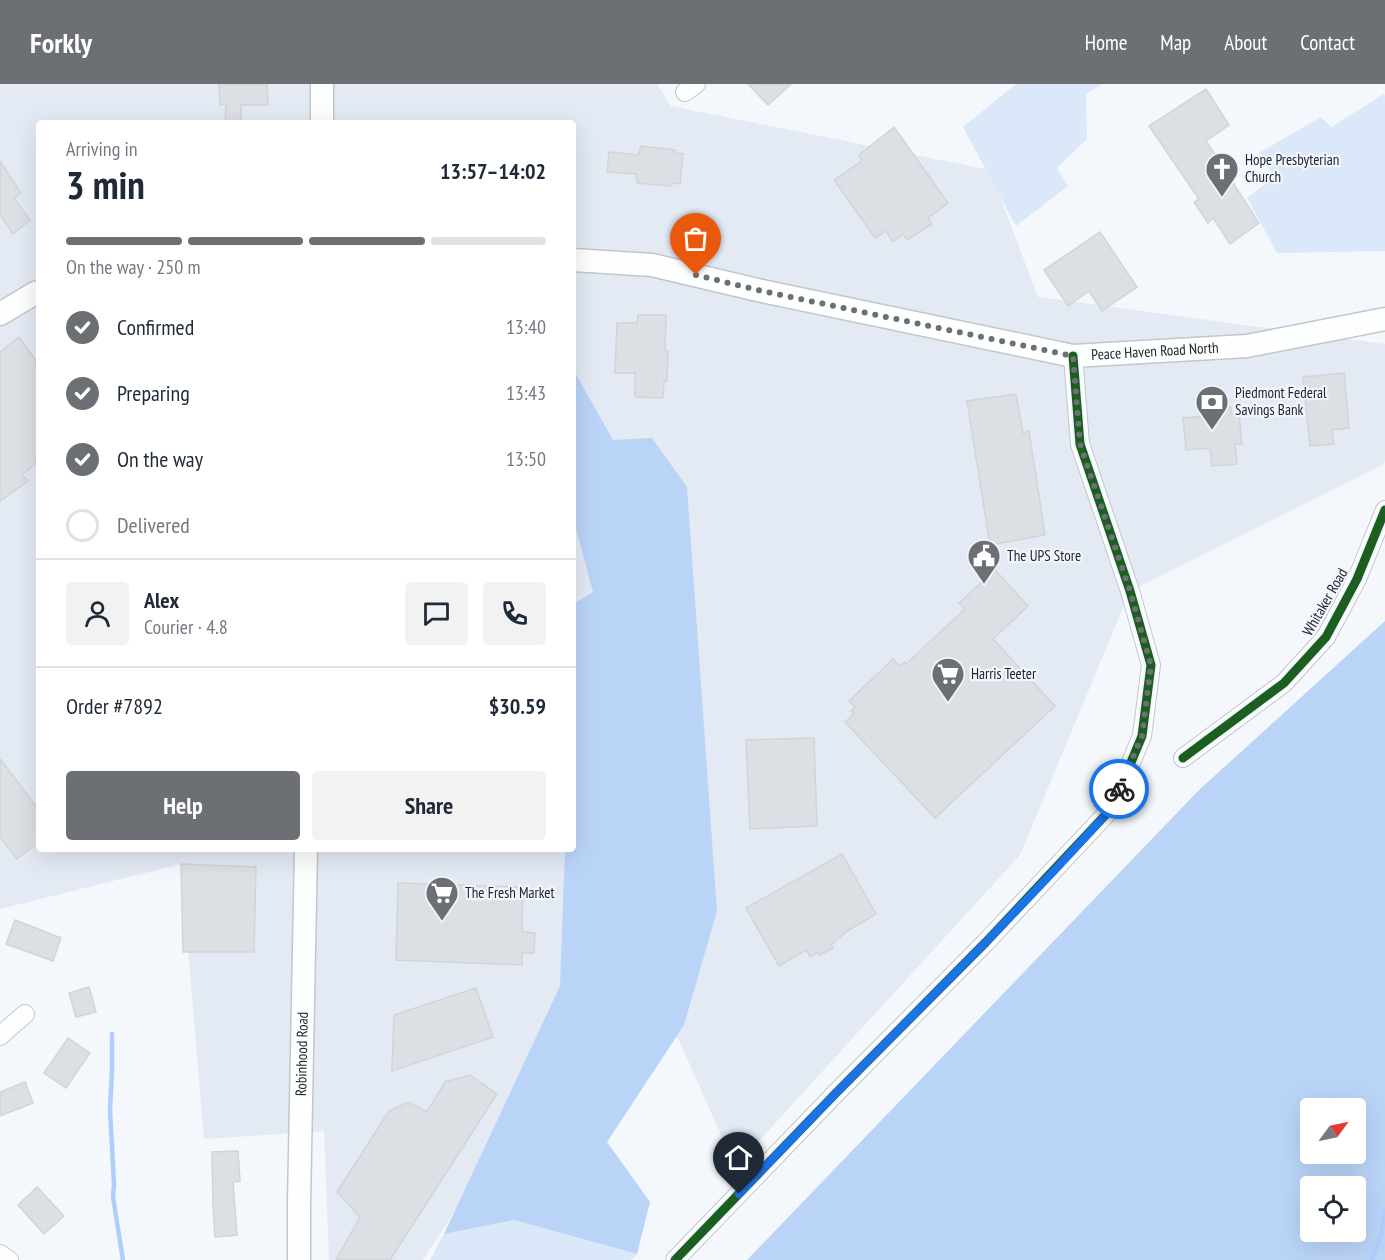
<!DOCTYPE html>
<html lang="en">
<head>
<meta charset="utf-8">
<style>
  :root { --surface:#fff; --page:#f2f2f3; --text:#1f2937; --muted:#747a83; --line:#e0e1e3; --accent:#6c7074 }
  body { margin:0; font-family:"PT Sans Narrow",sans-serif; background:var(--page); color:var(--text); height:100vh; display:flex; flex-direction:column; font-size:22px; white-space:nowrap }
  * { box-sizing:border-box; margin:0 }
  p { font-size:20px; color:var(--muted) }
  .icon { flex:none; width:33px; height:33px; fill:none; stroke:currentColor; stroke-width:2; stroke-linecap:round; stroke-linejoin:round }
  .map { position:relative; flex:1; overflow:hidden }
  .sheet { position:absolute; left:36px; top:36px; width:540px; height:732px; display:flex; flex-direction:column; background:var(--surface); border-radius:6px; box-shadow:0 6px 24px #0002 }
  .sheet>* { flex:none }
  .needle { width:39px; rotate:57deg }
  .tools { position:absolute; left:1300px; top:1014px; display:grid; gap:12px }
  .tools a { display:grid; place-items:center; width:66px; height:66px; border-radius:6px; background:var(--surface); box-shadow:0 6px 24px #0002; font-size:30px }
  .pin { position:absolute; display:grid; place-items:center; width:51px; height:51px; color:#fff; margin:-62px -26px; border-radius:50% 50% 50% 0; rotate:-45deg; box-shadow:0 0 6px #0007 }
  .pin .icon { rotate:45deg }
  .courier { position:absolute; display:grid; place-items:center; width:60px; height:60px; margin:-30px; border:4px solid #1a73e8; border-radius:50%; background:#fff; color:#222; box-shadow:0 2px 8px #0007 }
  .headline em { font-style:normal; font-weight:700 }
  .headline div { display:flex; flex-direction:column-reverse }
  .headline { display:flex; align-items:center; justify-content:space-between; height:102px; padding:0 30px }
  h1 { font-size:39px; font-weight:700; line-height:45px }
  .bar { display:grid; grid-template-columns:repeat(4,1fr); gap:9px 6px; align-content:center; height:72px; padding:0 30px }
  .bar i { height:8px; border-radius:4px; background:var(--line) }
  .bar .on { background:var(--accent) }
  .bar p { grid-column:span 4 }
  .line { display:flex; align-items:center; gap:15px; padding:0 30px; border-top:2px solid var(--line) }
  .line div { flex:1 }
  .round { display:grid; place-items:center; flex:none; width:63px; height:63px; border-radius:6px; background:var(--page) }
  ol { padding:0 30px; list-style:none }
  li { display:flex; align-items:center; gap:18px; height:66px }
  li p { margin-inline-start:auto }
  li .icon { padding:6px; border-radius:50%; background:var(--accent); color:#fff; stroke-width:4 }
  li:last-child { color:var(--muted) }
  li i { width:33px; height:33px; border:3px solid var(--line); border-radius:50% }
  .primary-button { display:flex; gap:12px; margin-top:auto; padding:12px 30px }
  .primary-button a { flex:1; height:69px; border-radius:6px; background:var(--accent); color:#fff; font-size:24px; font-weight:700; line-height:69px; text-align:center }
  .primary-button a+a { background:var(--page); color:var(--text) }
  header { display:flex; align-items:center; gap:36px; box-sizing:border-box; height:84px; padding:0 30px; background:var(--accent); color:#fff }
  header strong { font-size:28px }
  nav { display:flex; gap:33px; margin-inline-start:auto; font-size:21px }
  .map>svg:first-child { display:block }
  .built { fill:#e3eaf4; fill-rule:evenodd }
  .green { fill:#dae8fa }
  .forest { fill:#bad4f8; fill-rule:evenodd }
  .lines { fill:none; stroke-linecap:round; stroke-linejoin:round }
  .stream { stroke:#afcefb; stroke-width:4.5 }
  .building { fill:#dcdfe3; stroke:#d1d4d8; stroke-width:1.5 }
  .minor-casing { stroke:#c3c6ca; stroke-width:20 }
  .major-casing { stroke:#c3c6ca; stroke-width:25 }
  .minor { stroke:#fdfefe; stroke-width:18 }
  .major { stroke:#fdfefe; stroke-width:22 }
  .cycleway-casing { stroke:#f1f6fe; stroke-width:13 }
  .cycleway { stroke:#1b5e20; stroke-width:9 }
  .done { stroke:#6c7074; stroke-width:6; stroke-dasharray:0 10.8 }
  .route { stroke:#1a73e8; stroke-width:8 }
  .labels { text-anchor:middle; stroke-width:4.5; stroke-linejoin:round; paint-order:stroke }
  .poi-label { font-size:15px; fill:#23272b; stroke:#f1f6fe; text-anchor:start }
  .street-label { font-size:15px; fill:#23272b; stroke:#f1f6fe }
</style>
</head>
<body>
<header>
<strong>Forkly</strong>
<nav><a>Home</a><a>Map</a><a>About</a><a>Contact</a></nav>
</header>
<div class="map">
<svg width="1385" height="1176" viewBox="0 0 1385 1176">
  <rect width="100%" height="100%" fill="#f4f7fb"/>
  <path class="built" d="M 0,0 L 657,0 L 671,22 L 990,86 L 1038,213 L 1385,260 L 1385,375 L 1384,380 L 1130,507 L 1020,771 L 735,1083 L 678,954 L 618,933 L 589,920 L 423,1176 L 329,1176 L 324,1047 L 204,1055 L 181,780 L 0,825 ZM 39,39 L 573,39 L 573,765 L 39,765 Z"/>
  <g class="green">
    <path d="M 1016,0 L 1102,0 L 1086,10 L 1087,55 L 1057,84 L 1068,102 L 1016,142 L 963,43 Z"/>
    <path d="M 1384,10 L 1385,13 L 1385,167 L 1277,169 L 1247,114 L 1275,93 L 1259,69 L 1321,33 L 1331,43 Z"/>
    <path d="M 514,1136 L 637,1170 L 631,1176 L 430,1176 L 444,1150 Z"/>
  </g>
  <g class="forest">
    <path d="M 573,285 L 613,356 L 652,354 L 687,403 L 717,827 L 684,941 L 607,1058 L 650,1118 L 637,1170 L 514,1136 L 444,1150 L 560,902 L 565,765 L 573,765 L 573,520 L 593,508 L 573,434 Z"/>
    <path d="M 1385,537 L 1385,1176 L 747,1176 L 1199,706 ZM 1311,1024 L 1356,1024 L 1356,1070 L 1311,1070 ZM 1311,1102 L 1356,1102 L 1356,1148 L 1311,1148 Z"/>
  </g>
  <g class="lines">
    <g class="stream">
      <path d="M 112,950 L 112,986 L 110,1026 L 114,1100 L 113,1113 L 123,1176"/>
      <path d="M 1372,1176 L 1381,1152 L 1385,1127"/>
    </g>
  </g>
  <g class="building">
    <path d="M 219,0 L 267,0 L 268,21 L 241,21 L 241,39 L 225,39 L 226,20 L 220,21 Z"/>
    <path d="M 748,0 L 791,0 L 768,21 Z"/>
    <path d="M 1206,5 L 1229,41 L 1206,57 L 1259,139 L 1230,160 L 1213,134 L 1208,139 L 1194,118 L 1199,115 L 1149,42 Z"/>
    <path d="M 894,43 L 948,119 L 928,134 L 932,140 L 907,156 L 903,150 L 893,158 L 886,147 L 875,154 L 834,96 L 862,77 L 859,71 Z"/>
    <path d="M 641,62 L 675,66 L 676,69 L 683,70 L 680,100 L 672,99 L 670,102 L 637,99 L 636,90 L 607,88 L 609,68 L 638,71 Z"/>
    <path d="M 0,77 L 21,109 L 14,114 L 30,136 L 13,150 L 0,131 Z"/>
    <path d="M 1100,148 L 1137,203 L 1102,227 L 1089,207 L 1068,222 L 1044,186 Z"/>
    <path d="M 638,231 L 666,231 L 665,267 L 668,267 L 667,297 L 664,297 L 663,314 L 635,313 L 635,289 L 615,289 L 617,239 L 637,239 Z"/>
    <path d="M 19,253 L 39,281 L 39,377 L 22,391 L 28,397 L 0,417 L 0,268 Z"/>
    <path d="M 1344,289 L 1349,344 L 1332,346 L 1334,360 L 1310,362 L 1303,293 Z"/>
    <path d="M 1016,310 L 1023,349 L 1029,347 L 1045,451 L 990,461 L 967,317 Z"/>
    <path d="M 1231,323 L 1231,330 L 1239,330 L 1242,360 L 1235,360 L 1237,380 L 1212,382 L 1210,364 L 1186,366 L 1183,334 L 1207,332 L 1206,325 Z"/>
    <path d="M 995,486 L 1028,522 L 993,555 L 1055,622 L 935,734 L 845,638 L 854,630 L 851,627 L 855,623 L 849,617 L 893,575 L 899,582 L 904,578 L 906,580 L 965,525 L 959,519 Z"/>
    <path d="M 814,654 L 817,742 L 750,745 L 746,656 Z"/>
    <path d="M 0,675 L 39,726 L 39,758 L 17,775 L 0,753 Z"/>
    <path d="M 842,770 L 876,830 L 847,847 L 831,861 L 833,864 L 820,871 L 819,868 L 810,873 L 806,866 L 779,882 L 746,824 Z"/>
    <path d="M 181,780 L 256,783 L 254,868 L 183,868 Z"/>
    <path d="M 398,799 L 523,803 L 522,848 L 535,849 L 534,869 L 522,869 L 522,881 L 396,876 Z"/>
    <path d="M 15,836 L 61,854 L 53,877 L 6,860 Z"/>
    <path d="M 89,903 L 96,928 L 76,933 L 69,909 Z"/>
    <path d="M 476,904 L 493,953 L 392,987 L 394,931 Z"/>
    <path d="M 68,954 L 90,969 L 66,1004 L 44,989 Z"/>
    <path d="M 470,991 L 497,1010 L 390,1176 L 336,1176 L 360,1133 L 337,1108 L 389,1027 L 408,1018 L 427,1028 L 445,998 Z"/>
    <path d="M 25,998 L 33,1019 L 0,1032 L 0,1008 Z"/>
    <path d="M 238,1067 L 240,1097 L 233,1098 L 237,1151 L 215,1153 L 213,1120 L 212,1068 Z"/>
    <path d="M 37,1103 L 64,1132 L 44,1150 L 18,1121 Z"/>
  </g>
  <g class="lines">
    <g class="minor-casing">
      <g id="minor">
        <path d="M 685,8 L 696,0"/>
        <path d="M 1183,674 L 1284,599 L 1326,553 L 1357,495 L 1385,426"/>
        <path d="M 0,952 L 25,930"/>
        <path d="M 0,1170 L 9,1176"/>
        <path d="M 675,1176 L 835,1010 L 986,858 L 1112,724 L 1142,652 L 1151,581 L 1130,507 L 1080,360 L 1073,272"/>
      </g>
    </g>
    <g class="major-casing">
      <g id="major">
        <path d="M 322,0 L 322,39"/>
        <path id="s1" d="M 573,176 L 652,181 L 762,207 L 1073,272 L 1247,262 L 1385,235"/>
        <path d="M 0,230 L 35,209 L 39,208"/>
        <path id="s2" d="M 299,1176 L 299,1119 L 306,765"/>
      </g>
    </g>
    <use href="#minor" class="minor"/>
    <use href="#major" class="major"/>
    <g class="cycleway-casing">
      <g id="cycleway">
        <path d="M 1183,674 L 1284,599 L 1326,553 L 1357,495 L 1385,426"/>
        <path d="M 675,1176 L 835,1010 L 986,858 L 1112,724 L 1142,652 L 1151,581 L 1130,507 L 1080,360 L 1073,272"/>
      </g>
    </g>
    <use href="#cycleway" class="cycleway"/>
  </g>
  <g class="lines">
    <path class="done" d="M 696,191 L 762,207 L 1073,272 L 1080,360 L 1130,507 L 1151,581 L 1142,652 L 1119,705"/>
    <path class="route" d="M 739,1110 L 835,1010 L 986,858 L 1053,788 L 1112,724 L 1119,705"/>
  </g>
  <defs>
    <g id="church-pin" transform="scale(1.725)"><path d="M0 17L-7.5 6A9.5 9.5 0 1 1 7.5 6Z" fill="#6c7074" stroke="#f1f6fe"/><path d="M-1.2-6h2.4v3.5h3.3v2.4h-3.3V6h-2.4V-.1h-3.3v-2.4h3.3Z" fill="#fff"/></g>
    <g id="bank-pin" transform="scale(1.725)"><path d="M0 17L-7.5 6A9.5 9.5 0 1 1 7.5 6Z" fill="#6c7074" stroke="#f1f6fe"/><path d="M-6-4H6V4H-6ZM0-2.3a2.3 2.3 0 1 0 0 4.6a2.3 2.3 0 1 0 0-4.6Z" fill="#fff"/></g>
    <g id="civic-pin" transform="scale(1.725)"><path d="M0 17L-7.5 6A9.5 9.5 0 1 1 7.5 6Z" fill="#6c7074" stroke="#f1f6fe"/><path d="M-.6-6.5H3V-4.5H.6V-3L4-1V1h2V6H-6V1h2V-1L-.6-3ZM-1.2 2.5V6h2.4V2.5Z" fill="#fff"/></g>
    <g id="supermarket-pin" transform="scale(1.725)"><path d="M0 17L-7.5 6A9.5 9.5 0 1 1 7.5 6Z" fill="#6c7074" stroke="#f1f6fe"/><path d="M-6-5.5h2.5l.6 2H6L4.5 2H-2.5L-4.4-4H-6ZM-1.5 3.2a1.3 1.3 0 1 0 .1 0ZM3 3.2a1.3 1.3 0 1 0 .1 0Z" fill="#fff"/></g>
  </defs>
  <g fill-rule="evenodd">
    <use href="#church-pin" x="1222" y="85"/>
    <use href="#bank-pin" x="1212" y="318"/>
    <use href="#civic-pin" x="984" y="472"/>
    <use href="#supermarket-pin" x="948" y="590"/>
    <use href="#supermarket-pin" x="442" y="809"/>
  </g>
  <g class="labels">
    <g class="poi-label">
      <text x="1245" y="81">Hope Presbyterian<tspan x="1245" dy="17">Church</tspan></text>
      <text x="1235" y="314">Piedmont Federal<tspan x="1235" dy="17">Savings Bank</tspan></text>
      <text x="1007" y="477">The UPS Store</text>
      <text x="971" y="595">Harris Teeter</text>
      <text x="465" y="814">The Fresh Market</text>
    </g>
    <g class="street-label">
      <text dy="5" stroke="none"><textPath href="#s1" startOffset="592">Peace Haven Road North</textPath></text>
      <text transform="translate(1325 518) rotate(-60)" y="5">Whitaker Road</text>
      <text dy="5" stroke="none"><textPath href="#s2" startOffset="206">Robinhood Road</textPath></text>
    </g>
  </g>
</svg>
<div class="tools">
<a><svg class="needle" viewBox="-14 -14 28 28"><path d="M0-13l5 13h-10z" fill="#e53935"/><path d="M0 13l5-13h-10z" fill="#747a83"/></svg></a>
<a><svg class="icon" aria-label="locate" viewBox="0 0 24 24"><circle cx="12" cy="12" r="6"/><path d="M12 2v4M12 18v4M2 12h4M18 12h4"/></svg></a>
</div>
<div class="pin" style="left:696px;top:191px;background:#ea580c"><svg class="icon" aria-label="bag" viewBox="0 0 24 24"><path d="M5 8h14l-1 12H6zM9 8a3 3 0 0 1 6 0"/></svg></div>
<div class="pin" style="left:739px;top:1110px;background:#1f2937"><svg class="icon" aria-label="home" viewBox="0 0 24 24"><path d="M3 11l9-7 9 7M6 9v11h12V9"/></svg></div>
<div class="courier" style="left:1119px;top:705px"><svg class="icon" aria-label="bike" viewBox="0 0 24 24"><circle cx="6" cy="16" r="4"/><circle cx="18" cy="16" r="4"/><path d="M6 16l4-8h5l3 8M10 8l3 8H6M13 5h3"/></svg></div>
<section class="sheet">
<div class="headline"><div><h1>3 min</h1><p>Arriving in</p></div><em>13:57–14:02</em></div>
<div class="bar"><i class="on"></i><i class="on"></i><i class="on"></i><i></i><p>On the way · 250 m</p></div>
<ol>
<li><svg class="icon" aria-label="check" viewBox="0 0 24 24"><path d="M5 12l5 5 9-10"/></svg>Confirmed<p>13:40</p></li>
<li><svg class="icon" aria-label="check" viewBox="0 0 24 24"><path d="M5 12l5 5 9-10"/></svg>Preparing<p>13:43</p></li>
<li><svg class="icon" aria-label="check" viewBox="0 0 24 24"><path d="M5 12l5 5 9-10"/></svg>On the way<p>13:50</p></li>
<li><i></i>Delivered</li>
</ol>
<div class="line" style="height:108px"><a class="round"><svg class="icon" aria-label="person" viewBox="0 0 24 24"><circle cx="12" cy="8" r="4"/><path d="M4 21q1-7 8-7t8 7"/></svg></a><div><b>Alex</b><p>Courier · 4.8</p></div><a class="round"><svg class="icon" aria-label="chat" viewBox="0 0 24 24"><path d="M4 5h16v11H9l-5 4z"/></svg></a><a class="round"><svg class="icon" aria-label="phone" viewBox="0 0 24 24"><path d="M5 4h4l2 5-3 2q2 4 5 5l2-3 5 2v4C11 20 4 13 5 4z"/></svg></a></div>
<div class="line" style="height:78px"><div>Order #7892</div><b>$30.59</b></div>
<div class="primary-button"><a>Help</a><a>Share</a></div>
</section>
</div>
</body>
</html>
